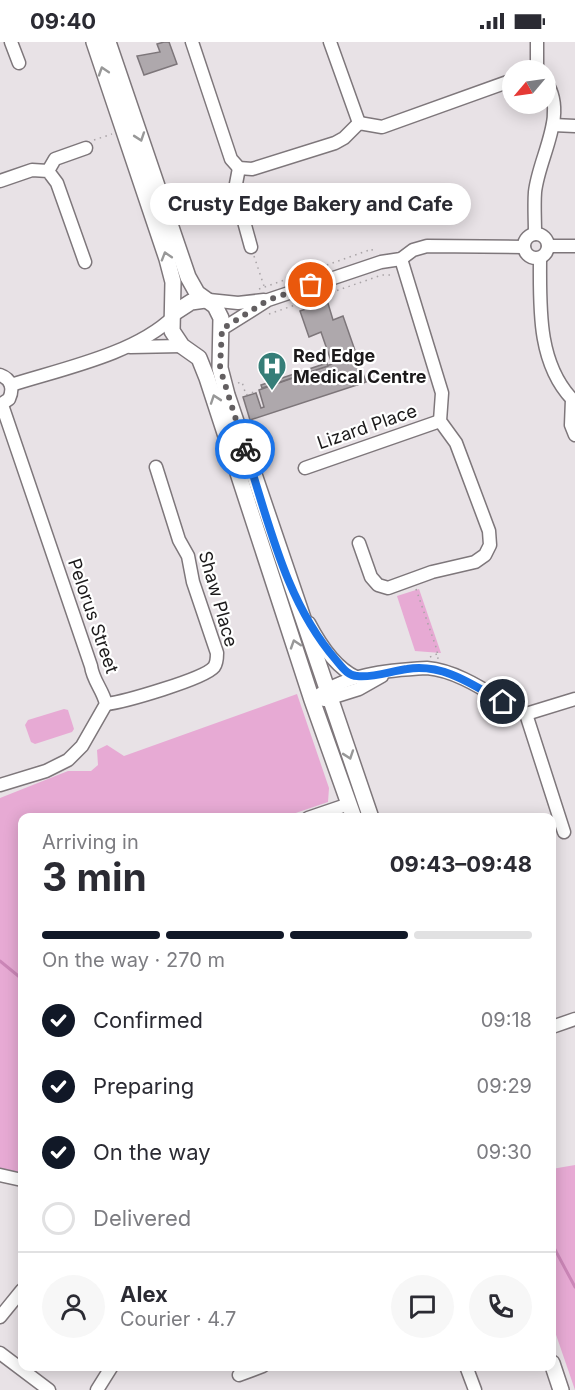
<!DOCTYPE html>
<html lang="en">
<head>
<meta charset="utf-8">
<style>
  :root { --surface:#fff; --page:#f7f7f7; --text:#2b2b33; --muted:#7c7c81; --line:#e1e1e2; --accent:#111827 }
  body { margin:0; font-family:Inter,sans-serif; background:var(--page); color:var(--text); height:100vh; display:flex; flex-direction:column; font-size:22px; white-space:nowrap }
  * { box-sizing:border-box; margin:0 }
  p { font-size:20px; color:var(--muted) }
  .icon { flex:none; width:33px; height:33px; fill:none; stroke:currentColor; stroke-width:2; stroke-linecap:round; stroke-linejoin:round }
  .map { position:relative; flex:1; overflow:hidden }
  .panel { position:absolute; left:18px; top:771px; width:538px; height:558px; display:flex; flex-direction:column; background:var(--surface); border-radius:12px; box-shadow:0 3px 15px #0003 }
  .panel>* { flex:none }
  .needle { width:39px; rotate:241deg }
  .tools { position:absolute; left:502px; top:18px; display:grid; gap:12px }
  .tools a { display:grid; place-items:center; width:54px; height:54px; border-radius:50%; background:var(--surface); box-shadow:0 3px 15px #0003; font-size:30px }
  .pin { position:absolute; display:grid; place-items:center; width:51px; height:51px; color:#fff; margin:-26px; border:3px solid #fff; border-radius:50%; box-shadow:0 2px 6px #0007 }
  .courier { position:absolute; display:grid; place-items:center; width:60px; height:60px; margin:-30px; border:4px solid #1a73e8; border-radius:50%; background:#fff; color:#222; box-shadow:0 2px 8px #0007 }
  .bubble { position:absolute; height:42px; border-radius:21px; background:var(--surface); box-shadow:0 3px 15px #0003; font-size:20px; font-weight:700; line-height:42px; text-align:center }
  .head em { font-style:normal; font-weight:700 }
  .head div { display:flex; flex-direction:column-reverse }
  .head { display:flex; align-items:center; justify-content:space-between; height:102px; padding:0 24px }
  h1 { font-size:39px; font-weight:700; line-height:45px }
  .bar { display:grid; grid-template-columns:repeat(4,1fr); gap:9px 6px; align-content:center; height:72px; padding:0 24px }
  .bar i { height:8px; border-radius:4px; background:var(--line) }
  .bar .current { background:var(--accent) }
  .bar p { grid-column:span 4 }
  .line { display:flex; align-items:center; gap:15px; padding:0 24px; border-top:2px solid var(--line) }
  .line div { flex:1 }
  .round { display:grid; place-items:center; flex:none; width:63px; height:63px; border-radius:32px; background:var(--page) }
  ol { padding:0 24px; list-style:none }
  li { display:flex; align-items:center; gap:18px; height:66px }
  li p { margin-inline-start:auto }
  li .icon { padding:6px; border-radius:50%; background:var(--accent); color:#fff; stroke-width:4 }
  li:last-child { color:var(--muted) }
  li i { width:33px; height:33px; border:3px solid var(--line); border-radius:50% }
  .status { display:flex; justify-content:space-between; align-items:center; height:42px; padding:0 30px; background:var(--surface); direction:ltr }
  .status svg { height:16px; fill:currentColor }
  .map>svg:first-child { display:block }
  .green { fill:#e7aad4 }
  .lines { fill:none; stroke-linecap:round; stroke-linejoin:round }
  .stream { stroke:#cb86b7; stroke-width:3 }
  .building { fill:#aea8ac; stroke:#7d767a; stroke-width:1.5 }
  .minor-casing { stroke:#7e777b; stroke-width:15 }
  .tertiary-casing { stroke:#7e777b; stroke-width:18 }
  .path { stroke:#a9a4a7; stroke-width:1.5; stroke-dasharray:1.5 4.5; stroke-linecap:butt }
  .minor { stroke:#fff; stroke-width:12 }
  .tertiary { stroke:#fff; stroke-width:15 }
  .oneway { stroke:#989898 }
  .done { stroke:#635f61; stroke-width:6; stroke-dasharray:0 10.8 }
  .route { stroke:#1a73e8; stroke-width:8 }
  .labels { text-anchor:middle; stroke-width:4.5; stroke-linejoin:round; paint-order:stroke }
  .poi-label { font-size:18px; font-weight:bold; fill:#1b191a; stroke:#fff; text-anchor:start }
  .street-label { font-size:18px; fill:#1b191a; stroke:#fff }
</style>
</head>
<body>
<div class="status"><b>09:40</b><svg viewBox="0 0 49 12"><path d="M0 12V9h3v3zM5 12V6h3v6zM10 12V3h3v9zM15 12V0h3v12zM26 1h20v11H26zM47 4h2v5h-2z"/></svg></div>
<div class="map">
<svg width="575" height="1348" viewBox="0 0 575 1348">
  <rect width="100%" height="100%" fill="#e8e2e6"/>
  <g class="green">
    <path d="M 419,547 L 441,611 L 415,609 L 397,554 Z"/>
    <path d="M 297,652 L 329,746 L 328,760 L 281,776 L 22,776 L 22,1131 L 0,1126 L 0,756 L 68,729 L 91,729 L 98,723 L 97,708 L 107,703 L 124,714 Z"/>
    <path d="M 64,667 L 68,668 L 74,687 L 72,690 L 35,702 L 31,700 L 25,683 L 28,678 Z"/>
    <path d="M 575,1123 L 575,1348 L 552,1281 L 552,1127 Z"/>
  </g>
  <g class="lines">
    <g class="stream">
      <path d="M 0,919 L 22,937"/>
      <path d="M 552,1202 L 575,1245"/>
    </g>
  </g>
  <g class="building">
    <path d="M 164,0 L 169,0 L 177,22 L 144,33 L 137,14 L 160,10 L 157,2 Z"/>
    <path d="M 323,255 L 324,259 L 327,258 L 333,278 L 343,274 L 366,340 L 250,378 L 243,355 L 256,351 L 261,366 L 264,365 L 259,348 L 332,322 L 321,290 L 309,295 L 300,269 L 306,267 L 305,262 Z"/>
    <path d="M 327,321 L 328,324 L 262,346 L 261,343 Z"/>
  </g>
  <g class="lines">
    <g class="minor-casing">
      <g id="minor">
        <path d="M 11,0 L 19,21"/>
        <path d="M 192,0 L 231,117 L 239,126 L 252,127 L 335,101 L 344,96 L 359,81 L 382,85 L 513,38"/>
        <path d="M 330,0 L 359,81"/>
        <path d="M 537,0 L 537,28"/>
        <path d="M 553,83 L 575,84"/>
        <path d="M 239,126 L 235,147 L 251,205"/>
        <path d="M 48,129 L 55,117 L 86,106"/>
        <path d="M 0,139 L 32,128 L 48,129 L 57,141 L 85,220"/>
        <circle cx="536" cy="204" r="12"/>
        <path d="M 535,192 C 535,178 534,164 535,150 C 539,114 568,73 546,40"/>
        <path d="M 548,204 L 575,204"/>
        <path d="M 540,216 C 540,264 537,320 572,357 L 571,383 L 575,393"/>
        <path d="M 209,258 L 238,261 L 264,258"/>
        <path d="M 222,287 L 268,258 L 381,220 L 401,217 L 413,208 L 427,204 L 524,205"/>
        <path d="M 130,305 L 182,304"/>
        <path d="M 0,333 C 11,337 14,346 9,357 L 0,363"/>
        <path d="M 11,343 C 61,327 135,312 173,275"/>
        <path d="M 305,426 L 440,379"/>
        <path d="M 359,501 L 371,535 L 378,543 L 388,546 L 432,530 L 475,520 L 485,513 L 490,503 L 489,489 L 456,401 L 440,379 L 442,351 L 401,217"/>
        <path d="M 309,581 C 319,600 336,626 356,635"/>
        <path d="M 312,658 C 343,632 388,628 427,626 C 462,629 495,656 526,672 L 575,657"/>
        <path d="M 324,658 L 359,647 L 382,634"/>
        <path d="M 106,662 C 124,660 204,637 214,625 C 217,621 217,616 217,611 L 193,540 L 188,514 L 179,498 L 156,425"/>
        <path d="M 526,672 L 564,790"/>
        <path d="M 0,743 L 46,729 L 68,718 L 82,704 L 106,662 C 103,648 93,639 91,624 L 2,363"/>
        <path d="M 308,776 L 349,762"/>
        <path d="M 552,985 L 575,977"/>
        <path d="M 0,1133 L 22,1138"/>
        <path d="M 0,1275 L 22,1248"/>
        <path d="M 0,1311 L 49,1348"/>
        <path d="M 466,1324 L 475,1348"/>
        <path d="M 239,1333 L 263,1324"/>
        <path d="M 97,1348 L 112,1324"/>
      </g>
    </g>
    <g class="tertiary-casing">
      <g id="tertiary">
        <path d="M 94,0 L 167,217 L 173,240 L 172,289 L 182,304 L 199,316 L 207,336 L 312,658 L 354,776"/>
        <path d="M 108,0 L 188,235 L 197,251 L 215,264 L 221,276 L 220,326 L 227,353 L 371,776"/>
        <path d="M 174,271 L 191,260 L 205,258"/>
        <path d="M 552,1321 L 561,1348"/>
      </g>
    </g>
    <g class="path">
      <path d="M 94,98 L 112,92"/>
      <path d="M 254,214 L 264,244"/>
      <path d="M 259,247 L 372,207 L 373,212"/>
      <path d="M 269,272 L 382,233 L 393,233"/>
      <path d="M 238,341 L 242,340 L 246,353 L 254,350"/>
      <path d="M 416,547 L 437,608 L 438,617"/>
      <path d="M 430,615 L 437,612"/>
    </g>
    <use href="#minor" class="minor"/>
    <use href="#tertiary" class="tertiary"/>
  </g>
  <defs><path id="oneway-chevron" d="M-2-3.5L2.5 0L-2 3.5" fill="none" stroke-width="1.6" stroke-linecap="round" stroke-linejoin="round" transform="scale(1.5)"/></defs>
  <g class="oneway">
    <use href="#oneway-chevron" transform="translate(103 29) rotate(-108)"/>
    <use href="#oneway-chevron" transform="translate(140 95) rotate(71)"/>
    <use href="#oneway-chevron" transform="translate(166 214) rotate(-107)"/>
    <use href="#oneway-chevron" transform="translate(215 357) rotate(-109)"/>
    <use href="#oneway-chevron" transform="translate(295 602) rotate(-108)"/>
    <use href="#oneway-chevron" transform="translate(349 713) rotate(71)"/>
  </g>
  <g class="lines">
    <path class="done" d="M 245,407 L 220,326 L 222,287 L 268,258 L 311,243"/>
    <path class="route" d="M 245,407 C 269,480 285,559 336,618 C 342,625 348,634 357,634 C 373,636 391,629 407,627 C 443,621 473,643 503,660"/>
  </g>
  <defs>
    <g id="hospital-pin" transform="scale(1.5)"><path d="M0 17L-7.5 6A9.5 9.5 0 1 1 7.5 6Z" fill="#367e78" stroke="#fff"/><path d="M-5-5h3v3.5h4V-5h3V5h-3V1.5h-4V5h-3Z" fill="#fff"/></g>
  </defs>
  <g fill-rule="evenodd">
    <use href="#hospital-pin" x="272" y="324"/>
  </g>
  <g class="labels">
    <g class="poi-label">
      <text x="293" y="320">Red Edge<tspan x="293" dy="21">Medical Centre</tspan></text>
    </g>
    <g class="street-label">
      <text transform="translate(367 385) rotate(-19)" y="6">Lizard Place</text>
      <text transform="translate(218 557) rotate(74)" y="6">Shaw Place</text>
      <text transform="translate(93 574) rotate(71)" y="6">Pelorus Street</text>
    </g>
  </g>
</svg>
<div class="tools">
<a><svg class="needle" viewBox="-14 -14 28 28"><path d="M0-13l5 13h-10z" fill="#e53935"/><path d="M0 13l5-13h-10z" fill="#7c7c81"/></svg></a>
</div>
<div class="pin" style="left:311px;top:243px;background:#ea580c"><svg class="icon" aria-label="bag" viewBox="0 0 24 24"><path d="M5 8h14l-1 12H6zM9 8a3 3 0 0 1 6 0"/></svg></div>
<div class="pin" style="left:503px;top:660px;background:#1f2937"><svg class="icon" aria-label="home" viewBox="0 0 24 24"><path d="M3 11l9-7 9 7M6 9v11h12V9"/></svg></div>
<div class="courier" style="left:245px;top:407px"><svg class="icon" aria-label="bike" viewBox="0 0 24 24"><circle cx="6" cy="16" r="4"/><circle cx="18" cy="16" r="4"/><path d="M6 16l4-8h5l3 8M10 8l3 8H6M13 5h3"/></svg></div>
<div class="bubble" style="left:150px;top:141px;width:321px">Crusty Edge Bakery and Cafe</div>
<section class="panel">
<div class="head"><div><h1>3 min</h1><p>Arriving in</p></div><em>09:43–09:48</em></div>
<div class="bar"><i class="current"></i><i class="current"></i><i class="current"></i><i></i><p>On the way · 270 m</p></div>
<ol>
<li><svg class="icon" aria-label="check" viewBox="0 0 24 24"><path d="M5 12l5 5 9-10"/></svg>Confirmed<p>09:18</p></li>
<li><svg class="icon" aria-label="check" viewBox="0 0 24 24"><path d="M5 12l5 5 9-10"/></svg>Preparing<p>09:29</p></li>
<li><svg class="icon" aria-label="check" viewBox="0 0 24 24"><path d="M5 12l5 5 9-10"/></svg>On the way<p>09:30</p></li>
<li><i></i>Delivered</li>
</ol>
<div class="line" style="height:108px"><a class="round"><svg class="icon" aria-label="person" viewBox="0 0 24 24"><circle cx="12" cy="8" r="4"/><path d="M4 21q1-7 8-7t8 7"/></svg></a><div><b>Alex</b><p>Courier · 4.7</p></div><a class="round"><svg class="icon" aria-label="chat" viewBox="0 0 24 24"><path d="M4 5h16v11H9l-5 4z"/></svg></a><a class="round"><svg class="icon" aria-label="phone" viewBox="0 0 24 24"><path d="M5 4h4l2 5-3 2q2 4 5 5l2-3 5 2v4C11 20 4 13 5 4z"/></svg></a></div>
</section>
</div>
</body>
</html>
